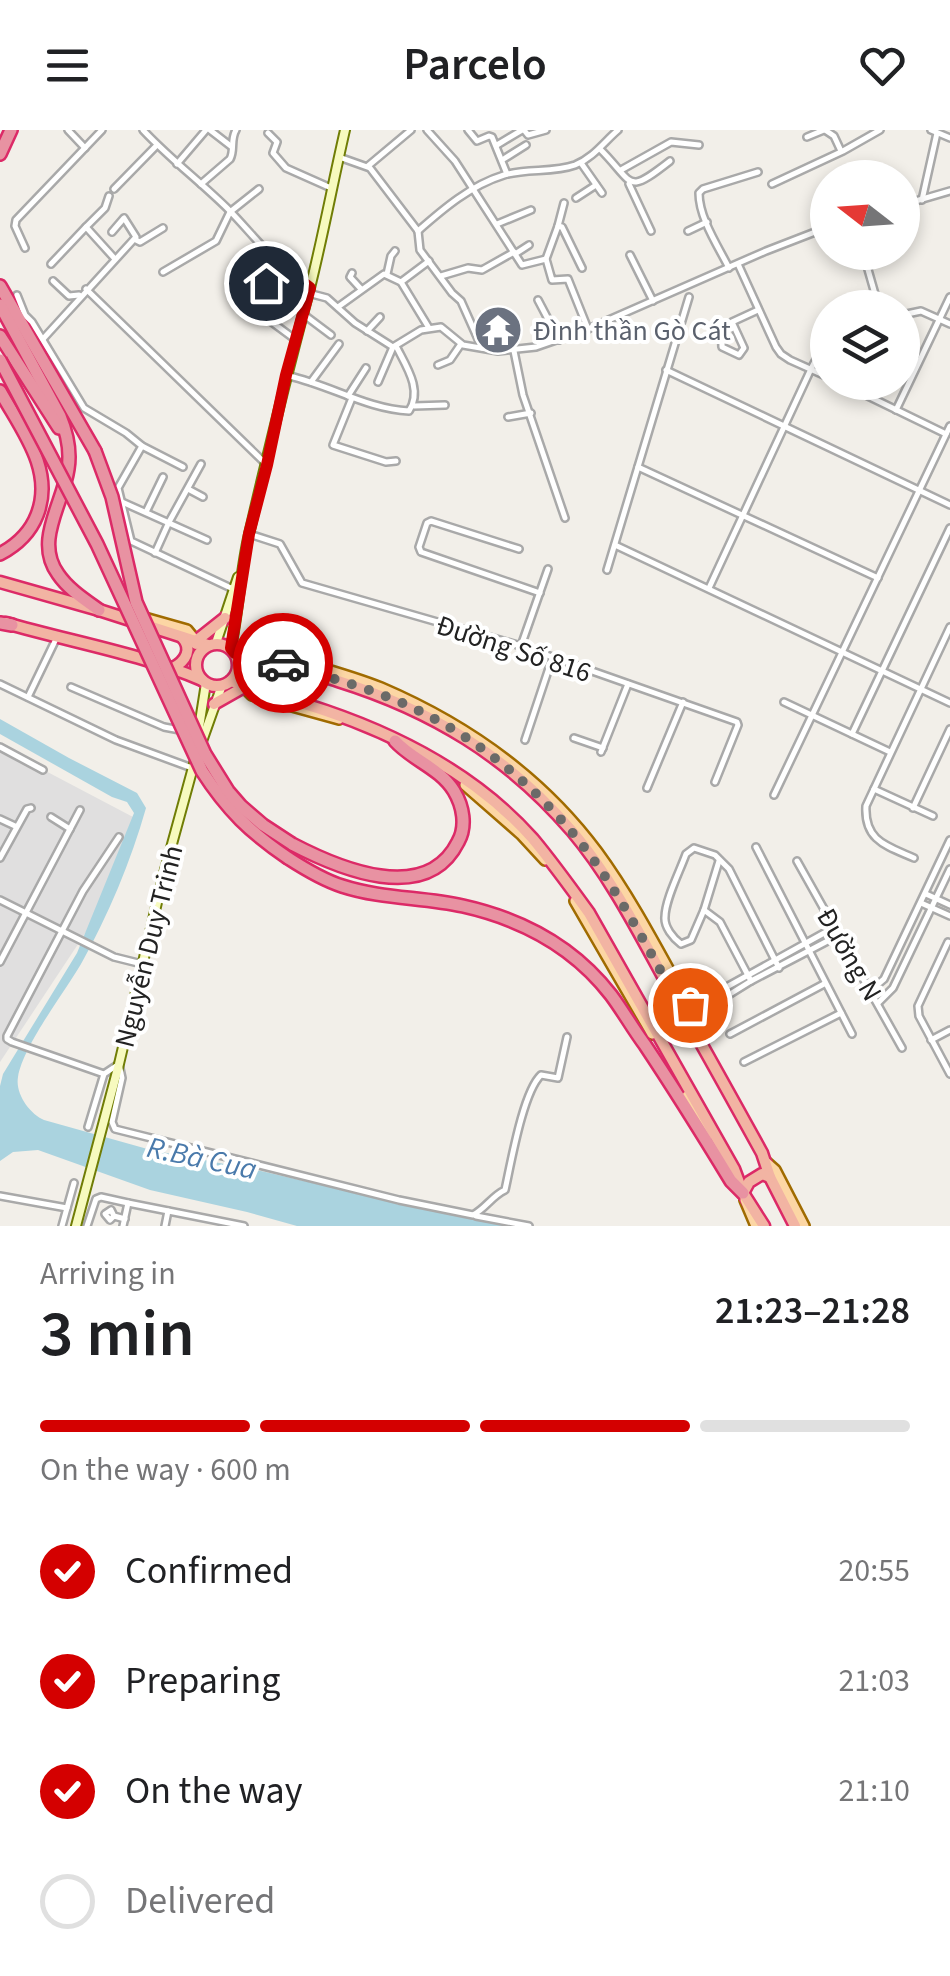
<!DOCTYPE html>
<html lang="en">
<head>
<meta charset="utf-8">
<style>
  :root { --surface:#fff; --page:#f6f6f6; --text:#202124; --muted:#757577; --line:#e0e0e0; --accent:#d40000 }
  body { margin:0; font-family:"Source Sans 3",sans-serif; background:var(--page); color:var(--text); height:100vh; display:flex; flex-direction:column; font-size:38px; white-space:nowrap }
  * { box-sizing:border-box; margin:0 }
  p { font-size:32px; color:var(--muted) }
  .icon { flex:none; width:55px; height:55px; fill:none; stroke:currentColor; stroke-width:2; stroke-linecap:round; stroke-linejoin:round }
  .map { position:relative; height:1096px; overflow:hidden }
  .sheet { display:flex; flex-direction:column; background:var(--surface); flex:1 }
  .sheet>* { flex:none }
  .needle { width:65px; rotate:287deg }
  .tools { position:absolute; left:810px; top:30px; display:grid; gap:20px }
  .tools a { display:grid; place-items:center; width:110px; height:110px; border-radius:50%; background:var(--surface); box-shadow:0 5px 15px #0003; font-size:50px }
  .pin { position:absolute; display:grid; place-items:center; width:85px; height:85px; color:#fff; margin:-42px; border:5px solid #fff; border-radius:50%; box-shadow:0 2px 10px #0007 }
  .courier { position:absolute; display:grid; place-items:center; width:100px; height:100px; margin:-50px; border:8px solid #d40000; border-radius:50%; background:#fff; color:#222; box-shadow:0 2px 12px #0007 }
  .summary em { font-style:normal; font-weight:600 }
  .summary div { display:flex; flex-direction:column-reverse }
  .summary { display:flex; align-items:center; justify-content:space-between; height:170px; padding:0 40px }
  h1 { font-size:65px; font-weight:600; line-height:75px }
  .bar { display:grid; grid-template-columns:repeat(4,1fr); gap:15px 10px; align-content:center; height:120px; padding:0 40px }
  .bar i { height:12px; border-radius:8px; background:var(--line) }
  .bar .on { background:var(--accent) }
  .bar p { grid-column:span 4 }
  ol { padding:0 40px; list-style:none }
  li { display:flex; align-items:center; gap:30px; height:110px }
  li p { margin-inline-start:auto }
  li .icon { padding:10px; border-radius:50%; background:var(--accent); color:#fff; stroke-width:4 }
  li:last-child { color:var(--muted) }
  li i { width:55px; height:55px; border:5px solid var(--line); border-radius:50% }
  header { display:flex; justify-content:space-between; align-items:center; height:130px; padding:0 40px; background:var(--surface); font-size:45px; font-weight:600 }
  .map>svg:first-child { display:block }
  .residential { fill:#e0dfdf }
  .water { fill:#aad3df }
  .lines { fill:none; stroke-linecap:round; stroke-linejoin:round }
  .minor-casing { stroke:#a9a9a9; stroke-width:10 }
  .secondary-casing { stroke:#707d05; stroke-width:12 }
  .primary-casing { stroke:#a06b00; stroke-width:14 }
  .trunk-casing { stroke:#dc2a67; stroke-width:15 }
  .motorway-casing { stroke:#dc2a67; stroke-width:16 }
  .minor { stroke:#fff; stroke-width:5 }
  .secondary { stroke:#f7fabf; stroke-width:8 }
  .primary { stroke:#fcd6a4; stroke-width:9 }
  .trunk { stroke:#f2b4a3; stroke-width:10 }
  .motorway { stroke:#e892a2; stroke-width:11 }
  .motorway-bridge-casing { stroke:#dc2a67; stroke-width:16; stroke-linecap:butt }
  .motorway-bridge { stroke:#e892a2; stroke-width:11 }
  .done { stroke:#6b6a68; stroke-width:10; stroke-dasharray:0 18 }
  .route { stroke:#d40000; stroke-width:12 }
  .labels { text-anchor:middle; stroke-width:8; stroke-linejoin:round; paint-order:stroke }
  .worship-label { font-size:28px; fill:#5b616d; stroke:#fff; text-anchor:start }
  .street-label { font-size:28px; fill:#222; stroke:#fff }
  .water-label { font-size:30px; font-style:italic; fill:#4a7aab; stroke:#fff }
</style>
</head>
<body>
<header><svg class="icon" aria-label="menu" viewBox="0 0 24 24"><path d="M4 6h16M4 12h16M4 18h16"/></svg>Parcelo<svg class="icon" aria-label="heart" viewBox="0 0 24 24"><path d="M12 20l-8-8c-3-5 5-10 8-4 3-6 11-1 8 4z"/></svg></header>
<div class="map">
<svg width="950" height="1096" viewBox="0 0 950 1096">
  <rect width="100%" height="100%" fill="#f2efe9"/>
  <path class="residential" d="M 0,617 L 133,687 L 88,799 L 0,932 Z"/>
  <path class="water" d="M 0,589 L 69,628 L 137,663 L 146,678 C 131,731 108,786 81,834 C 64,863 23,916 18,947 C 15,964 30,984 44,990 L 151,1020 L 261,1041 L 408,1075 L 512,1096 L 297,1096 L 247,1082 L 150,1060 L 38,1020 L 13,1022 L 0,1031 L 0,956 L 3,944 L 77,823 L 134,683 L 127,672 L 112,667 L 0,604 Z"/>
  <g class="lines">
    <g class="minor-casing">
      <g id="minor">
        <path d="M 68,0 L 85,18"/>
        <path d="M 143,0 C 170,29 202,53 230,81 C 256,108 278,138 310,158"/>
        <path d="M 210,0 L 232,17"/>
        <path d="M 427,0 L 455,31 L 522,135 L 546,129"/>
        <path d="M 468,0 L 477,11 L 489,6 L 492,7 L 507,44"/>
        <path d="M 524,0 L 528,5 L 546,0"/>
        <path d="M 825,0 L 834,6 L 841,21"/>
        <path d="M 931,0 L 950,8"/>
        <path d="M 268,3 L 277,12 L 273,23 L 286,38 L 331,58"/>
        <path d="M 807,7 L 824,0"/>
        <path d="M 497,15 L 522,0"/>
        <path d="M 600,19 C 635,54 625,66 670,31"/>
        <path d="M 339,27 L 370,38 L 418,101"/>
        <path d="M 502,30 L 526,15"/>
        <path d="M 581,33 L 602,63"/>
        <path d="M 177,34 L 206,0"/>
        <path d="M 368,36 L 411,0"/>
        <path d="M 621,40 L 671,12 L 699,15"/>
        <path d="M 201,54 L 230,29 C 235,20 230,10 236,0"/>
        <path d="M 629,54 L 651,101"/>
        <path d="M 772,54 L 843,21 L 880,0"/>
        <path d="M 114,59 L 157,15"/>
        <path d="M 576,68 L 596,55"/>
        <path d="M 922,70 L 937,3"/>
        <path d="M 902,75 L 950,61"/>
        <path d="M 497,94 L 531,80"/>
        <path d="M 558,96 L 564,73"/>
        <path d="M 86,97 L 105,78 L 109,66"/>
        <path d="M 418,101 C 443,79 471,55 504,45 C 527,38 553,43 575,35 C 593,28 604,12 618,0"/>
        <path d="M 418,101 L 420,120 L 452,163 L 461,171 L 482,218"/>
        <path d="M 688,101 L 707,92"/>
        <path d="M 136,110 L 140,112 L 163,98"/>
        <path d="M 25,118 L 15,96 L 16,90 L 102,0"/>
        <path d="M 863,122 L 879,178"/>
        <path d="M 515,124 L 529,115"/>
        <path d="M 630,125 L 653,171"/>
        <path d="M 51,134 L 86,97 L 115,129"/>
        <path d="M 738,134 L 776,217 L 781,224 L 790,230 L 828,247"/>
        <path d="M 582,138 L 562,97 L 558,96 L 546,129 L 552,150 L 568,149 L 588,199"/>
        <path d="M 729,138 C 718,116 699,88 699,63 L 703,59 L 758,42"/>
        <path d="M 163,142 L 216,111 L 230,82 L 259,59"/>
        <path d="M 352,143 L 350,147 L 361,159"/>
        <path d="M 387,144 L 391,126 L 395,121"/>
        <path d="M 441,146 L 468,138 L 482,140 L 514,122"/>
        <path d="M 53,151 L 69,166 L 79,165"/>
        <path d="M 401,152 L 429,198"/>
        <path d="M 86,159 L 267,335"/>
        <path d="M 308,163 L 327,168 L 355,193 L 393,217 L 421,200 L 441,197 L 463,215 L 498,221 L 536,217 L 588,199 L 766,121 L 828,97"/>
        <path d="M 17,165 L 25,185 L 32,192 L 84,278 L 126,303 L 142,316 L 183,337"/>
        <path d="M 538,170 L 559,210"/>
        <path d="M 245,171 L 284,138"/>
        <path d="M 338,177 L 384,144 L 401,152 L 429,131"/>
        <path d="M 303,184 L 331,205"/>
        <path d="M 902,185 L 921,181 L 950,194"/>
        <path d="M 269,190 L 296,210"/>
        <path d="M 732,192 L 744,218 L 739,225 L 722,217 C 721,208 725,197 732,192 L 758,180"/>
        <path d="M 367,201 L 380,187"/>
        <path d="M 43,209 L 136,107 L 124,88 L 112,102"/>
        <path d="M 514,221 L 523,265 L 565,388"/>
        <path d="M 438,235 L 450,230 L 461,214"/>
        <path d="M 666,240 L 950,375"/>
        <path d="M 289,246 C 330,255 367,279 409,281 C 423,260 406,236 396,216"/>
        <path d="M 311,252 L 339,214"/>
        <path d="M 378,252 L 393,217"/>
        <path d="M 839,252 L 946,304"/>
        <path d="M 348,266 L 366,238"/>
        <path d="M 352,268 L 333,315 L 386,332 L 396,331"/>
        <path d="M 414,276 L 445,275"/>
        <path d="M 896,280 L 950,167"/>
        <path d="M 508,287 L 531,283"/>
        <path d="M 142,316 L 118,358 L 131,411 L 233,459"/>
        <path d="M 638,337 L 878,448"/>
        <path d="M 188,359 L 203,367"/>
        <path d="M 122,372 L 207,410"/>
        <path d="M 146,382 L 163,347"/>
        <path d="M 249,404 L 280,414 L 302,453 L 521,516 L 737,592 L 738,595 L 715,652"/>
        <path d="M 615,415 L 950,573"/>
        <path d="M 519,419 L 431,391 L 427,393 L 419,417 L 421,422 L 540,463"/>
        <path d="M 155,423 L 169,392 L 201,334"/>
        <path d="M 607,440 L 689,167"/>
        <path d="M 709,458 L 811,239 L 823,216 L 828,211"/>
        <path d="M 521,516 L 548,439"/>
        <path d="M 0,554 L 116,610 L 192,638"/>
        <path d="M 71,557 L 164,597 L 180,600"/>
        <path d="M 28,567 L 57,507"/>
        <path d="M 784,572 L 890,622"/>
        <path d="M 852,604 L 950,398"/>
        <path d="M 574,608 L 603,618"/>
        <path d="M 525,610 L 552,529"/>
        <path d="M 0,617 L 43,640"/>
        <path d="M 601,622 L 628,554"/>
        <path d="M 647,658 L 683,572"/>
        <path d="M 874,659 L 933,686"/>
        <path d="M 774,665 L 950,296"/>
        <path d="M 913,678 L 950,599"/>
        <path d="M 51,687 L 70,699"/>
        <path d="M 0,689 L 15,696"/>
        <path d="M 756,717 L 852,904"/>
        <path d="M 0,728 L 27,679 L 31,678"/>
        <path d="M 914,728 C 887,716 864,711 866,676 L 950,497"/>
        <path d="M 797,731 L 902,918"/>
        <path d="M 926,764 L 950,775"/>
        <path d="M 0,770 L 114,827 L 142,834"/>
        <path d="M 921,773 L 950,786"/>
        <path d="M 704,780 L 719,731"/>
        <path d="M 948,812 L 918,876 L 919,886 L 950,944"/>
        <path d="M 0,832 L 80,680"/>
        <path d="M 751,851 L 720,792 L 704,780 L 691,810 L 681,814 C 673,808 664,797 665,787 C 665,770 680,741 686,724 L 694,718 L 715,725 L 729,739 L 779,838"/>
        <path d="M 871,860 L 884,849 L 950,710"/>
        <path d="M 878,873 L 893,858 L 950,739"/>
        <path d="M 684,876 L 694,875 L 835,797"/>
        <path d="M 695,895 L 698,884 L 751,851 L 839,805"/>
        <path d="M 730,904 L 824,854"/>
        <path d="M 931,910 L 950,900"/>
        <path d="M 744,932 L 841,883"/>
        <path d="M 104,944 L 12,912 L 7,909 L 7,906 L 83,761 L 119,707"/>
        <path d="M 88,997 L 104,944 L 119,934 L 122,948 L 112,992 L 115,999 L 399,1070 L 473,1085 C 486,1078 492,1066 505,1060 C 511,1033 523,962 541,945 L 558,948 L 567,907"/>
        <path d="M 0,1066 L 67,1078"/>
        <path d="M 114,1086 L 110,1090 L 105,1084 L 111,1080 L 114,1086 L 125,1089"/>
        <path d="M 476,1086 L 529,1096"/>
        <path d="M 62,1096 L 74,1053"/>
        <path d="M 87,1096 L 96,1069 L 101,1067 L 128,1073"/>
        <path d="M 123,1096 L 128,1073 L 244,1096"/>
        <path d="M 165,1096 L 168,1081"/>
      </g>
    </g>
    <g class="secondary-casing">
      <g id="secondary">
        <path d="M 216,513 L 238,447"/>
        <path d="M 231,518 C 239,480 240,442 249,404 C 268,322 288,240 310,158 C 323,106 333,52 345,0"/>
        <path d="M 198,604 L 206,553"/>
        <path d="M 200,617 L 222,555"/>
        <path d="M 76,1096 L 119,934 L 163,747 L 195,630"/>
      </g>
    </g>
    <g class="primary-casing">
      <g id="primary">
        <path d="M 141,487 L 187,500 L 196,511"/>
        <path d="M 253,525 L 265,521 C 303,534 344,543 381,558 C 465,594 542,648 597,722 C 630,767 656,817 683,866 L 682,877"/>
        <path d="M 244,557 L 252,565 L 339,589"/>
        <path d="M 465,655 L 521,704 L 545,730"/>
        <path d="M 575,771 L 652,904"/>
        <path d="M 687,966 L 708,1005"/>
        <path d="M 766,1032 L 775,1040 L 804,1096"/>
        <path d="M 745,1070 L 756,1096"/>
      </g>
    </g>
    <g class="trunk-casing">
      <g id="trunk">
        <path d="M 0,452 L 99,480 L 208,515"/>
        <path d="M 6,493 C 71,512 139,523 202,550"/>
        <circle cx="217" cy="535" r="21"/>
        <path d="M 196,514 L 196,511 L 225,488"/>
        <path d="M 235,523 C 270,527 304,540 338,551 C 431,580 508,626 572,701 C 610,746 637,799 665,850 C 698,907 730,965 762,1023 L 770,1047 L 795,1096"/>
        <path d="M 173,538 C 186,531 193,519 182,507"/>
        <path d="M 231,551 C 262,564 294,570 326,581 C 402,607 479,648 533,709 C 553,733 571,758 589,783 L 734,1039 L 743,1063 L 764,1096"/>
        <path d="M 256,560 L 249,550 C 249,538 253,531 265,528"/>
        <path d="M 214,574 L 244,557"/>
        <path d="M 743,1063 L 749,1052 L 762,1044 L 770,1047"/>
      </g>
    </g>
    <g class="motorway-casing">
      <g id="motorway">
        <path d="M 0,24 L 11,0"/>
        <path d="M 0,156 L 95,321"/>
        <path d="M 0,175 L 60,286 C 67,303 71,321 68,339 C 63,374 34,411 58,444 C 68,459 85,470 99,480"/>
        <path d="M 0,206 L 59,298"/>
        <path d="M 0,261 C 21,299 55,340 37,385 C 30,403 17,415 0,424"/>
        <path d="M 0,493 L 12,495"/>
        <path d="M 292,714 C 338,738 426,776 458,712 C 467,696 463,676 454,661 C 440,638 412,630 395,611"/>
        <path d="M 288,728 C 305,739 323,750 342,756 C 382,769 423,767 463,776 C 521,789 574,817 611,865 C 623,881 633,899 645,915 C 675,960 703,1005 731,1051 L 743,1063"/>
      </g>
    </g>
    <use href="#minor" class="minor"/>
    <use href="#secondary" class="secondary"/>
    <use href="#primary" class="primary"/>
    <use href="#trunk" class="trunk"/>
    <use href="#motorway" class="motorway"/>
    <g class="motorway-bridge-casing">
      <g id="motorway-bridge">
        <path d="M 0,230 L 97,414 L 202,641 C 227,680 251,703 288,728"/>
        <path d="M 95,321 L 112,367 L 136,472 L 205,624 L 228,661 L 241,676 L 263,695 L 292,714"/>
      </g>
    </g>
    <use href="#motorway-bridge" class="motorway-bridge"/>
  </g>
  <g class="lines">
    <path class="done" d="M 283,533 C 316,544 352,553 385,566 C 472,599 550,665 602,742 C 629,782 652,826 676,868 L 682,876 L 690,875"/>
    <path class="route" d="M 266,153 L 284,138 L 310,158 L 286,245 L 267,335 L 249,404 L 231,518 L 235,523 L 283,533"/>
  </g>
  <defs>
    <g id="temple-disc" transform="scale(2.5)"><circle r="9.5" fill="#6b7280" stroke="#fff"/><path d="M0-6L5-2H3V0L6.5 2.5H4V6H1.5V3h-3V6H-4V2.5H-6.5L-3 0V-2H-5Z" fill="#fff"/></g>
  </defs>
  <g fill-rule="evenodd">
    <use href="#temple-disc" x="498" y="200"/>
  </g>
  <g class="labels">
    <g class="worship-label">
      <text x="533" y="210">Đình thần Gò Cát</text>
    </g>
    <g class="street-label">
      <text transform="translate(514 518) rotate(18)" y="10">Đường Số 816</text>
      <text transform="translate(148 816) rotate(-76)" y="10">Nguyễn Duy Trinh</text>
      <text transform="translate(850 824) rotate(60)" y="10">Đường N</text>
    </g>
    <g class="water-label">
      <text transform="translate(202 1028) rotate(12)" y="10">R.Bà Cua</text>
    </g>
  </g>
</svg>
<div class="tools">
<a><svg class="needle" viewBox="-14 -14 28 28"><path d="M0-13l5 13h-10z" fill="#e53935"/><path d="M0 13l5-13h-10z" fill="#757577"/></svg></a>
<a><svg class="icon" aria-label="layers" viewBox="0 0 24 24"><path d="M12 4l9 5-9 5-9-5zM3 14l9 5 9-5"/></svg></a>
</div>
<div class="pin" style="left:690px;top:875px;background:#ea580c"><svg class="icon" aria-label="bag" viewBox="0 0 24 24"><path d="M5 8h14l-1 12H6zM9 8a3 3 0 0 1 6 0"/></svg></div>
<div class="pin" style="left:266px;top:153px;background:#1f2937"><svg class="icon" aria-label="home" viewBox="0 0 24 24"><path d="M3 11l9-7 9 7M6 9v11h12V9"/></svg></div>
<div class="courier" style="left:283px;top:533px"><svg class="icon" aria-label="car" viewBox="0 0 24 24"><path d="M5 17H2v-5l4-1 3-4h7l3 4 3 1v5h-3M9 17h6M6 11h13"/><circle cx="7" cy="17" r="2"/><circle cx="17" cy="17" r="2"/></svg></div>
</div>
<section class="sheet">
<div class="summary"><div><h1>3 min</h1><p>Arriving in</p></div><em>21:23–21:28</em></div>
<div class="bar"><i class="on"></i><i class="on"></i><i class="on"></i><i></i><p>On the way · 600 m</p></div>
<ol>
<li><svg class="icon" aria-label="check" viewBox="0 0 24 24"><path d="M5 12l5 5 9-10"/></svg>Confirmed<p>20:55</p></li>
<li><svg class="icon" aria-label="check" viewBox="0 0 24 24"><path d="M5 12l5 5 9-10"/></svg>Preparing<p>21:03</p></li>
<li><svg class="icon" aria-label="check" viewBox="0 0 24 24"><path d="M5 12l5 5 9-10"/></svg>On the way<p>21:10</p></li>
<li><i></i>Delivered</li>
</ol>
</section>
</body>
</html>
